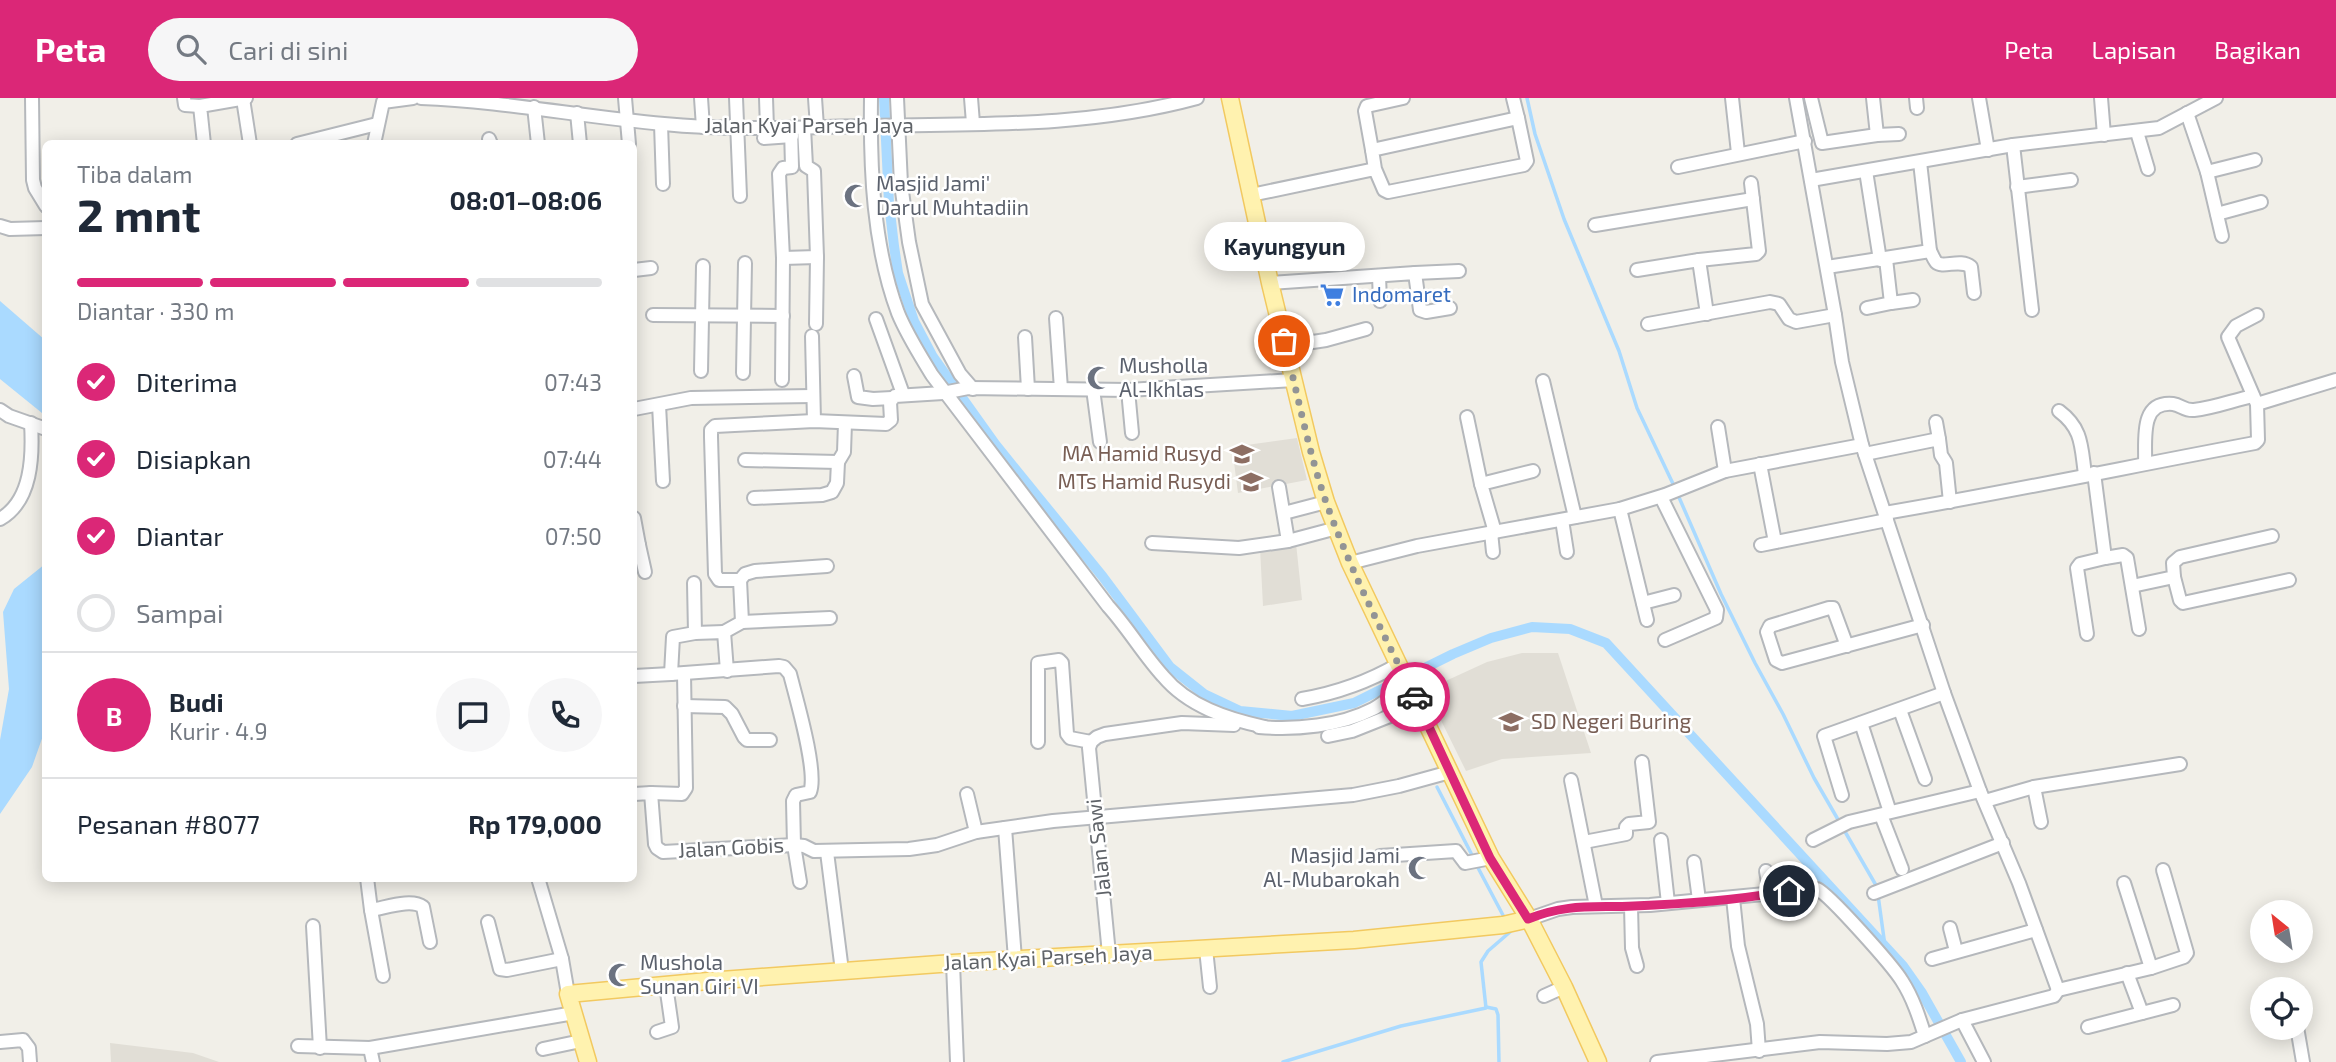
<!DOCTYPE html>
<html lang="id">
<head>
<meta charset="utf-8">
<style>
  :root { --surface:#fff; --page:#f6f6f7; --text:#1f2937; --muted:#747a83; --line:#e0e1e3; --accent:#db2777 }
  body { margin:0; font-family:"Exo 2",sans-serif; background:var(--page); color:var(--text); height:100vh; display:flex; flex-direction:column; font-size:26px; white-space:nowrap }
  * { box-sizing:border-box; margin:0 }
  p { font-size:23px; color:var(--muted) }
  .icon { flex:none; width:38px; height:38px; fill:none; stroke:currentColor; stroke-width:2; stroke-linecap:round; stroke-linejoin:round }
  .map { position:relative; flex:1; overflow:hidden }
  .details { position:absolute; left:42px; top:42px; width:595px; height:742px; display:flex; flex-direction:column; background:var(--surface); border-radius:10px; box-shadow:0 4px 18px #0003 }
  .details>* { flex:none }
  .needle { width:46px; rotate:330deg }
  .fabs { position:absolute; left:2250px; top:802px; display:grid; gap:14px }
  .fabs a { display:grid; place-items:center; width:63px; height:63px; border-radius:50%; background:var(--surface); box-shadow:0 4px 18px #0003; font-size:35px }
  .pin { position:absolute; display:grid; place-items:center; width:60px; height:60px; color:#fff; margin:-30px; border:4px solid #fff; border-radius:50%; box-shadow:0 2px 7px #0007 }
  .courier { position:absolute; display:grid; place-items:center; width:70px; height:70px; margin:-35px; border:5px solid #db2777; border-radius:50%; background:#fff; color:#222; box-shadow:0 2px 9px #0007 }
  .bubble { position:absolute; height:49px; border-radius:24px; background:var(--surface); box-shadow:0 4px 18px #0003; font-size:23px; font-weight:700; line-height:49px; text-align:center }
  .headline em { font-style:normal; font-weight:700 }
  .headline div { display:flex; flex-direction:column-reverse }
  .headline { display:flex; align-items:center; justify-content:space-between; height:119px; padding:0 35px }
  h1 { font-size:46px; font-weight:700; line-height:52px }
  .bar { display:grid; grid-template-columns:repeat(4,1fr); gap:10px 7px; align-content:center; height:84px; padding:0 35px }
  .bar i { height:9px; border-radius:5px; background:var(--line) }
  .bar .current { background:var(--accent) }
  .bar p { grid-column:span 4 }
  .line { display:flex; align-items:center; gap:18px; padding:0 35px; border-top:2px solid var(--line) }
  .line div { flex:1 }
  .round { display:grid; place-items:center; flex:none; width:74px; height:74px; border-radius:37px; background:var(--page) }
  ol { padding:0 35px; list-style:none }
  li { display:flex; align-items:center; gap:21px; height:77px }
  li p { margin-inline-start:auto }
  li .icon { padding:7px; border-radius:50%; background:var(--accent); color:#fff; stroke-width:4 }
  li:last-child { color:var(--muted) }
  li i { width:38px; height:38px; border:4px solid var(--line); border-radius:50% }
  header { display:flex; align-items:center; gap:42px; box-sizing:border-box; height:98px; padding:0 35px; background:var(--accent); color:#fff }
  header strong { font-size:33px }
  nav { display:flex; gap:38px; margin-inline-start:auto; font-size:24px }
  .search { width:490px; height:63px; background:var(--page); display:flex; align-items:center; gap:18px; box-sizing:border-box; padding:0 24px; border-radius:38px; color:var(--muted); font-size:26px }
  .map>svg:first-child { display:block }
  .education { fill:#e1ded6 }
  .water { fill:#aadaff }
  .lines { fill:none; stroke-linecap:round; stroke-linejoin:round }
  .stream { stroke:#aadaff; stroke-width:3.5 }
  .canal { stroke:#aadaff; stroke-width:10 }
  .minor-casing { stroke:#b5b8bc; stroke-width:16 }
  .major-casing { stroke:#f2c960; stroke-width:19 }
  .minor { stroke:#fff; stroke-width:12 }
  .major { stroke:#fff2af; stroke-width:16 }
  .done { stroke:#929495; stroke-width:7; stroke-dasharray:0 12.6 }
  .route { stroke:#db2777; stroke-width:9 }
  .labels { text-anchor:middle; stroke-width:5; stroke-linejoin:round; paint-order:stroke }
  .street-label { font-size:21px; fill:#5f6368; stroke:#fff }
  .worship-label { font-size:21px; fill:#5b616d; stroke:#fff; text-anchor:start }
  .shop-label { font-size:21px; fill:#366cbe; stroke:#fff; text-anchor:start }
  .education-label { font-size:21px; fill:#785e54; stroke:#fff; text-anchor:end }
</style>
</head>
<body>
<header>
<strong>Peta</strong>
<div class="search"><svg class="icon" aria-label="search" viewBox="0 0 24 24"><circle cx="10" cy="10" r="6"/><path d="M15 15l6 6"/></svg>Cari di sini</div>
<nav><a>Peta</a><a>Lapisan</a><a>Bagikan</a></nav>
</header>
<div class="map">
<svg width="2336" height="964" viewBox="0 0 2336 964">
  <rect width="100%" height="100%" fill="#f1efe8"/>
  <g class="education">
    <path d="M 1297,340 L 1307,382 L 1238,395 L 1232,349 Z"/>
    <path d="M 1296,445 L 1302,502 L 1263,508 L 1260,450 Z"/>
    <path d="M 1522,555 L 1558,555 L 1591,655 L 1502,661 L 1466,673 L 1426,592 L 1487,564 Z"/>
    <path d="M 110,945 L 193,955 L 219,964 L 111,964 Z"/>
  </g>
  <g class="water">
    <path d="M 0,203 L 45,242 L 45,315 L 42,315 L 0,281 Z"/>
    <path d="M 45,466 L 45,632 L 32,669 L 0,716 L 0,642 L 9,591 L 3,514 L 14,491 Z"/>
  </g>
  <g class="lines">
    <g class="stream">
      <path d="M 1527,0 L 1535,36 L 1564,121 L 1619,253 L 1637,310 L 1675,390"/>
      <path d="M 1678,397 L 1721,496 L 1755,565 L 1783,616 L 1814,680 L 1877,789"/>
      <path d="M 1437,689 L 1473,759"/>
      <path d="M 1476,766 L 1505,821"/>
      <path d="M 1878,797 L 1885,848"/>
      <path d="M 1486,909 L 1496,911 L 1498,917 L 1499,964"/>
      <path d="M 1283,964 L 1401,928 L 1486,910 L 1481,864 L 1488,853 L 1510,834"/>
    </g>
    <path class="canal" d="M 884,0 L 889,105 L 894,148 L 898,175 L 914,223 L 933,259 L 995,346 L 1103,479 L 1170,569 L 1204,596 L 1240,613 L 1292,618 L 1354,605 L 1453,556 L 1491,540 L 1532,529 L 1570,531 L 1606,545 L 1903,868 L 1922,895 L 1961,964"/>
    <g class="minor-casing">
      <g id="minor">
        <path d="M 32,0 L 33,82 L 35,90 L 46,108"/>
        <path d="M 184,0 L 185,7 L 200,8"/>
        <path d="M 421,0 C 503,3 583,19 664,26 C 733,33 801,29 870,28 C 979,26 1091,29 1197,0"/>
        <path d="M 625,0 L 629,46"/>
        <path d="M 701,0 L 703,29"/>
        <path d="M 736,0 L 740,98"/>
        <path d="M 766,0 L 767,30"/>
        <path d="M 815,0 L 817,29"/>
        <path d="M 871,0 C 870,71 873,148 898,215 C 907,237 920,257 932,277 L 1108,508 C 1128,530 1143,556 1163,578 C 1188,608 1227,621 1265,629"/>
        <path d="M 897,0 L 901,86 L 909,144 L 922,206 L 960,276 L 973,291"/>
        <path d="M 971,0 L 973,25"/>
        <path d="M 1513,0 L 1518,20"/>
        <path d="M 1732,0 L 1738,55"/>
        <path d="M 1811,0 L 1822,45 L 1877,37 L 1899,36"/>
        <path d="M 1873,0 L 1877,37"/>
        <path d="M 1916,0 L 1917,10"/>
        <path d="M 1979,0 L 1988,52"/>
        <path d="M 2101,0 L 2104,37"/>
        <path d="M 243,1 L 250,46"/>
        <path d="M 534,9 L 538,46"/>
        <path d="M 577,15 L 580,46"/>
        <path d="M 2187,15 L 2207,74 L 2222,138"/>
        <path d="M 661,26 L 663,86"/>
        <path d="M 2137,34 L 2148,71"/>
        <path d="M 764,40 L 792,38"/>
        <path d="M 489,41 L 491,46"/>
        <path d="M 204,46 L 200,8 L 246,0"/>
        <path d="M 297,46 L 377,26"/>
        <path d="M 374,46 L 383,4 L 413,0"/>
        <path d="M 2013,47 L 2032,212"/>
        <path d="M 1372,52 L 1365,13 L 1367,8 L 1403,0"/>
        <path d="M 1678,69 L 1805,43"/>
        <path d="M 1866,73 L 1880,162"/>
        <path d="M 2207,74 L 2255,62"/>
        <path d="M 1811,82 L 2013,47 L 2159,30 L 2216,0"/>
        <path d="M 2017,89 L 2071,82"/>
        <path d="M 1251,97 L 1375,71 L 1372,52 L 1518,20 L 1527,63 L 1524,67 L 1388,94 L 1384,92 L 1375,71"/>
        <path d="M 2217,116 L 2261,104"/>
        <path d="M 1595,127 L 1753,101"/>
        <path d="M 0,128 L 10,131 L 46,130"/>
        <path d="M 1930,153 C 1932,156 1933,160 1936,164 C 1943,171 1960,160 1971,169 L 1974,195"/>
        <path d="M 783,160 L 817,159 L 814,73 L 806,68 L 804,30"/>
        <path d="M 1699,162 L 1756,156 L 1759,153 L 1751,85"/>
        <path d="M 1827,169 L 1930,153 L 1920,64"/>
        <path d="M 634,172 L 651,170"/>
        <path d="M 1637,172 L 1699,162 L 1707,216"/>
        <path d="M 1415,175 L 1459,173"/>
        <path d="M 1379,178 L 1380,203"/>
        <path d="M 1270,185 L 1415,175 L 1420,212 L 1426,214 L 1450,210"/>
        <path d="M 1891,205 L 1913,202"/>
        <path d="M 1867,210 L 1891,205 L 1886,161"/>
        <path d="M 653,217 L 783,218"/>
        <path d="M 1056,220 L 1061,291"/>
        <path d="M 876,221 L 903,296"/>
        <path d="M 816,226 L 817,159"/>
        <path d="M 1648,226 L 1770,204 L 1779,206 L 1789,221 L 1796,224 L 1835,217"/>
        <path d="M 812,238 L 814,323"/>
        <path d="M 1025,239 L 1028,291"/>
        <path d="M 1286,248 L 1326,242 L 1366,231"/>
        <path d="M 701,273 L 703,168"/>
        <path d="M 743,275 L 745,165"/>
        <path d="M 854,278 L 858,299 L 873,301 L 892,300"/>
        <path d="M 782,282 L 783,160 L 779,76 L 783,70 L 792,69 L 791,30"/>
        <path d="M 1543,283 L 1575,419"/>
        <path d="M 1093,291 L 1100,344"/>
        <path d="M 1128,292 L 1132,335"/>
        <path d="M 2256,304 L 2228,239 L 2236,228 L 2257,217"/>
        <path d="M 659,307 L 663,383"/>
        <path d="M 634,311 L 691,300 L 813,298"/>
        <path d="M 0,312 L 9,318 L 46,331"/>
        <path d="M 2059,313 C 2083,331 2081,349 2085,376"/>
        <path d="M 1467,319 L 1481,386"/>
        <path d="M 1936,324 L 1939,341"/>
        <path d="M 1718,329 L 1725,373"/>
        <path d="M 1865,356 L 1939,341 L 1941,357 L 1946,365 L 1950,404"/>
        <path d="M 745,362 L 838,364 L 844,354 L 845,325"/>
        <path d="M 2145,365 C 2146,342 2139,303 2173,306 C 2181,307 2185,313 2194,312 C 2214,310 2234,302 2253,298"/>
        <path d="M 1760,366 L 1775,444"/>
        <path d="M 2094,375 L 2105,460 L 2123,457 L 2127,460 L 2139,531"/>
        <path d="M 1279,389 L 1288,443"/>
        <path d="M 1661,399 L 1717,512 L 1716,520 L 1665,542"/>
        <path d="M 754,400 L 822,397 L 832,394 L 837,385 L 838,364"/>
        <path d="M 1620,411 L 1647,522"/>
        <path d="M 1284,415 L 1326,404"/>
        <path d="M 1885,415 C 2009,394 2132,368 2255,345 L 2258,342 L 2257,306 L 2336,282"/>
        <path d="M 634,420 L 639,447"/>
        <path d="M 0,421 C 32,403 33,358 31,325"/>
        <path d="M 1562,422 L 1567,454"/>
        <path d="M 1491,434 L 1493,454"/>
        <path d="M 1495,434 L 1481,386 L 1533,373"/>
        <path d="M 1152,445 L 1239,450 L 1288,443 L 1337,430"/>
        <path d="M 1761,447 L 1887,422"/>
        <path d="M 634,449 L 639,447 L 645,474"/>
        <path d="M 1350,465 L 1417,448 L 1620,411 L 1665,397 L 1725,373 L 1862,347"/>
        <path d="M 2174,479 L 2180,502 L 2183,505 L 2289,482"/>
        <path d="M 740,482 L 745,476 L 755,473 L 827,468"/>
        <path d="M 694,485 L 695,535 L 673,539 L 671,576 L 779,568 L 784,569 L 790,576 C 796,600 818,674 810,694 L 796,697 L 793,703 L 794,747 L 800,784"/>
        <path d="M 2132,488 L 2174,479 L 2173,465 L 2180,459 L 2272,438"/>
        <path d="M 1643,505 L 1674,497"/>
        <path d="M 742,524 L 830,520"/>
        <path d="M 724,534 L 742,524 L 740,482 L 719,482 L 715,476 L 711,339 L 711,332 L 715,328 L 814,323 L 886,326 L 891,322 L 890,304 L 895,298 L 943,295 L 968,290 L 1128,292 L 1294,282"/>
        <path d="M 695,535 L 724,534 L 727,573"/>
        <path d="M 2087,536 L 2077,470 L 2080,466 L 2105,460"/>
        <path d="M 1847,548 L 1833,510 L 1829,510 L 1770,528 L 1767,534 L 1776,562 L 1782,565 L 1923,527"/>
        <path d="M 634,578 L 671,576"/>
        <path d="M 1302,601 C 1337,595 1368,584 1399,566"/>
        <path d="M 684,608 L 725,609 L 732,616 L 744,639 L 747,642 L 770,642"/>
        <path d="M 1900,612 L 1925,681"/>
        <path d="M 1861,625 L 1888,708"/>
        <path d="M 1259,629 C 1296,632 1340,628 1373,611 C 1383,606 1391,597 1401,592 L 1410,611"/>
        <path d="M 1328,638 L 1352,633 L 1415,608"/>
        <path d="M 1038,644 L 1038,565 L 1059,562 L 1062,565 L 1067,636 L 1070,640 L 1091,644 L 1097,639 L 1105,636 L 1182,625 L 1234,627"/>
        <path d="M 1091,644 L 1089,650 L 1109,856"/>
        <path d="M 1571,682 L 1596,808"/>
        <path d="M 2034,689 L 2041,724"/>
        <path d="M 651,695 L 682,696 L 686,690 L 684,576"/>
        <path d="M 634,696 L 651,695 L 655,746 L 657,750 L 663,754 L 794,747 L 804,748 L 814,753 L 909,751 L 937,747 L 976,734 L 1053,723 L 1353,697 L 1399,688 L 1450,674"/>
        <path d="M 967,696 L 976,734"/>
        <path d="M 1842,697 L 1824,638 L 1944,595"/>
        <path d="M 1985,703 L 2034,689 L 2180,666"/>
        <path d="M 1881,717 L 1902,771"/>
        <path d="M 1005,730 L 1015,861"/>
        <path d="M 1661,742 L 1668,805"/>
        <path d="M 1813,742 L 1849,724 L 1980,693"/>
        <path d="M 1584,744 L 1626,736 L 1626,729 L 1629,726 L 1649,724 L 1642,664"/>
        <path d="M 827,754 L 842,873"/>
        <path d="M 1380,758 L 1456,753 L 1465,765 L 1491,760"/>
        <path d="M 1694,764 L 1699,802"/>
        <path d="M 1766,773 L 1770,796"/>
        <path d="M 367,780 L 371,812 C 385,810 411,800 423,809 L 430,844"/>
        <path d="M 538,780 L 562,861 L 568,896"/>
        <path d="M 2124,785 L 2151,870"/>
        <path d="M 1874,795 L 2003,745"/>
        <path d="M 1733,800 L 1738,848 L 1757,926 L 1759,953"/>
        <path d="M 1631,808 L 1632,850 L 1637,868"/>
        <path d="M 371,812 L 383,878"/>
        <path d="M 1529,821 L 1558,811 L 1572,809 L 1650,807 L 1817,791 C 1829,796 1893,868 1902,883 C 1913,900 1919,919 1925,938"/>
        <path d="M 488,824 L 500,871 L 507,872 L 562,861"/>
        <path d="M 313,828 L 320,950"/>
        <path d="M 1950,830 L 1956,853"/>
        <path d="M 1206,851 L 1210,889"/>
        <path d="M 1932,861 L 2036,832"/>
        <path d="M 953,865 L 957,964"/>
        <path d="M 2127,875 L 2142,915"/>
        <path d="M 2058,892 L 2151,870 L 2184,859 L 2187,855 L 2163,772"/>
        <path d="M 1544,898 L 1564,889"/>
        <path d="M 1962,922 L 1984,964"/>
        <path d="M 2088,929 L 2173,907"/>
        <path d="M 2297,929 L 2303,964"/>
        <path d="M 657,934 L 672,929 L 666,887"/>
        <path d="M 0,944 L 23,942 L 29,950 L 30,964"/>
        <path d="M 298,948 L 370,950 L 574,915"/>
        <path d="M 370,950 L 373,964"/>
        <path d="M 543,951 L 581,943"/>
        <path d="M 1657,964 L 1820,944 L 1887,946 L 1911,944 L 1962,922 L 2054,898 L 2058,892 L 2019,785 L 1980,693 L 1944,595 L 1862,347 L 1842,264 L 1835,217 L 1796,0"/>
      </g>
    </g>
    <g class="major-casing">
      <g id="major">
        <path d="M 1230,0 L 1270,185 L 1311,354 L 1326,404 L 1350,465 L 1491,760 L 1529,821 L 1564,889 L 1598,964"/>
        <path d="M 588,964 L 568,896 L 708,883 L 953,865 L 1354,842 L 1503,827 L 1529,821"/>
      </g>
    </g>
    <use href="#minor" class="minor"/>
    <use href="#major" class="major"/>
  </g>
  <g class="lines">
    <path class="done" d="M 1284,243 C 1298,297 1308,352 1326,404 C 1350,471 1383,536 1415,599"/>
    <path class="route" d="M 1415,599 L 1490,760 L 1528,821 C 1568,805 1594,810 1634,808 C 1685,806 1738,802 1789,793"/>
  </g>
  <defs>
    <g id="mosque-bare" transform="scale(1.89)"><path d="M3.5-4.9A6 6 0 1 0 3.5 4.9A5 5 0 1 1 3.5-4.9Z" fill="#6b7280" stroke="#fff" stroke-width="2.5" paint-order="stroke"/></g>
    <g id="supermarket-bare" transform="scale(1.89)"><path d="M-6-5.5h2.5l.6 2H6L4.5 2H-2.5L-4.4-4H-6ZM-1.5 3.2a1.3 1.3 0 1 0 .1 0ZM3 3.2a1.3 1.3 0 1 0 .1 0Z" fill="#3f7fe0" stroke="#fff" stroke-width="2.5" paint-order="stroke"/></g>
    <g id="school-bare" transform="scale(1.89)"><path d="M0-5L7-2L0 1L-7-2ZM-4 1L0 2.5L4 1V4Q0 6-4 4Z" fill="#8d6e63" stroke="#fff" stroke-width="2.5" paint-order="stroke"/></g>
  </defs>
  <g fill-rule="evenodd">
    <use href="#mosque-bare" x="856" y="98"/>
    <use href="#supermarket-bare" x="1332" y="197"/>
    <use href="#mosque-bare" x="1099" y="280"/>
    <use href="#school-bare" x="1242" y="356"/>
    <use href="#school-bare" x="1251" y="384"/>
    <use href="#school-bare" x="1511" y="624"/>
    <use href="#mosque-bare" x="1420" y="770"/>
    <use href="#mosque-bare" x="620" y="877"/>
  </g>
  <g class="labels">
    <g class="street-label">
      <text x="809" y="35">Jalan Kyai Parseh Jaya</text>
      <text transform="translate(731 750) rotate(-3)" y="7">Jalan Gobis</text>
      <text transform="translate(1099 750) rotate(-96)" y="7">Jalan Sawi</text>
      <text transform="translate(1048 860) rotate(-3)" y="7">Jalan Kyai Parseh Jaya</text>
    </g>
    <g class="worship-label">
      <text x="876" y="93">Masjid Jami'<tspan x="876" dy="24">Darul Muhtadiin</tspan></text>
      <text x="1119" y="275">Musholla<tspan x="1119" dy="24">Al-Ikhlas</tspan></text>
      <text x="1400" y="765" text-anchor="end">Masjid Jami<tspan x="1400" dy="24">Al-Mubarokah</tspan></text>
      <text x="640" y="872">Mushola<tspan x="640" dy="24">Sunan Giri VI</tspan></text>
    </g>
    <g class="shop-label">
      <text x="1352" y="204">Indomaret</text>
    </g>
    <g class="education-label">
      <text x="1222" y="363">MA Hamid Rusyd</text>
      <text x="1231" y="391">MTs Hamid Rusydi</text>
      <text x="1531" y="631" text-anchor="start">SD Negeri Buring</text>
    </g>
  </g>
</svg>
<div class="fabs">
<a><svg class="needle" viewBox="-14 -14 28 28"><path d="M0-13l5 13h-10z" fill="#e53935"/><path d="M0 13l5-13h-10z" fill="#747a83"/></svg></a>
<a><svg class="icon" aria-label="locate" viewBox="0 0 24 24"><circle cx="12" cy="12" r="6"/><path d="M12 2v4M12 18v4M2 12h4M18 12h4"/></svg></a>
</div>
<div class="pin" style="left:1284px;top:243px;background:#ea580c"><svg class="icon" aria-label="bag" viewBox="0 0 24 24"><path d="M5 8h14l-1 12H6zM9 8a3 3 0 0 1 6 0"/></svg></div>
<div class="pin" style="left:1789px;top:793px;background:#1f2937"><svg class="icon" aria-label="home" viewBox="0 0 24 24"><path d="M3 11l9-7 9 7M6 9v11h12V9"/></svg></div>
<div class="courier" style="left:1415px;top:599px"><svg class="icon" aria-label="car" viewBox="0 0 24 24"><path d="M5 17H2v-5l4-1 3-4h7l3 4 3 1v5h-3M9 17h6M6 11h13"/><circle cx="7" cy="17" r="2"/><circle cx="17" cy="17" r="2"/></svg></div>
<div class="bubble" style="left:1204px;top:124px;width:161px">Kayungyun</div>
<section class="details">
<div class="headline"><div><h1>2 mnt</h1><p>Tiba dalam</p></div><em>08:01–08:06</em></div>
<div class="bar"><i class="current"></i><i class="current"></i><i class="current"></i><i></i><p>Diantar · 330 m</p></div>
<ol>
<li><svg class="icon" aria-label="check" viewBox="0 0 24 24"><path d="M5 12l5 5 9-10"/></svg>Diterima<p>07:43</p></li>
<li><svg class="icon" aria-label="check" viewBox="0 0 24 24"><path d="M5 12l5 5 9-10"/></svg>Disiapkan<p>07:44</p></li>
<li><svg class="icon" aria-label="check" viewBox="0 0 24 24"><path d="M5 12l5 5 9-10"/></svg>Diantar<p>07:50</p></li>
<li><i></i>Sampai</li>
</ol>
<div class="line" style="height:126px"><b class="round" style="background:var(--accent);color:#fff">B</b><div><b>Budi</b><p>Kurir · 4.9</p></div><a class="round"><svg class="icon" aria-label="chat" viewBox="0 0 24 24"><path d="M4 5h16v11H9l-5 4z"/></svg></a><a class="round"><svg class="icon" aria-label="phone" viewBox="0 0 24 24"><path d="M5 4h4l2 5-3 2q2 4 5 5l2-3 5 2v4C11 20 4 13 5 4z"/></svg></a></div>
<div class="line" style="height:91px"><div>Pesanan #8077</div><b>Rp 179,000</b></div>
</section>
</div>
</body>
</html>
